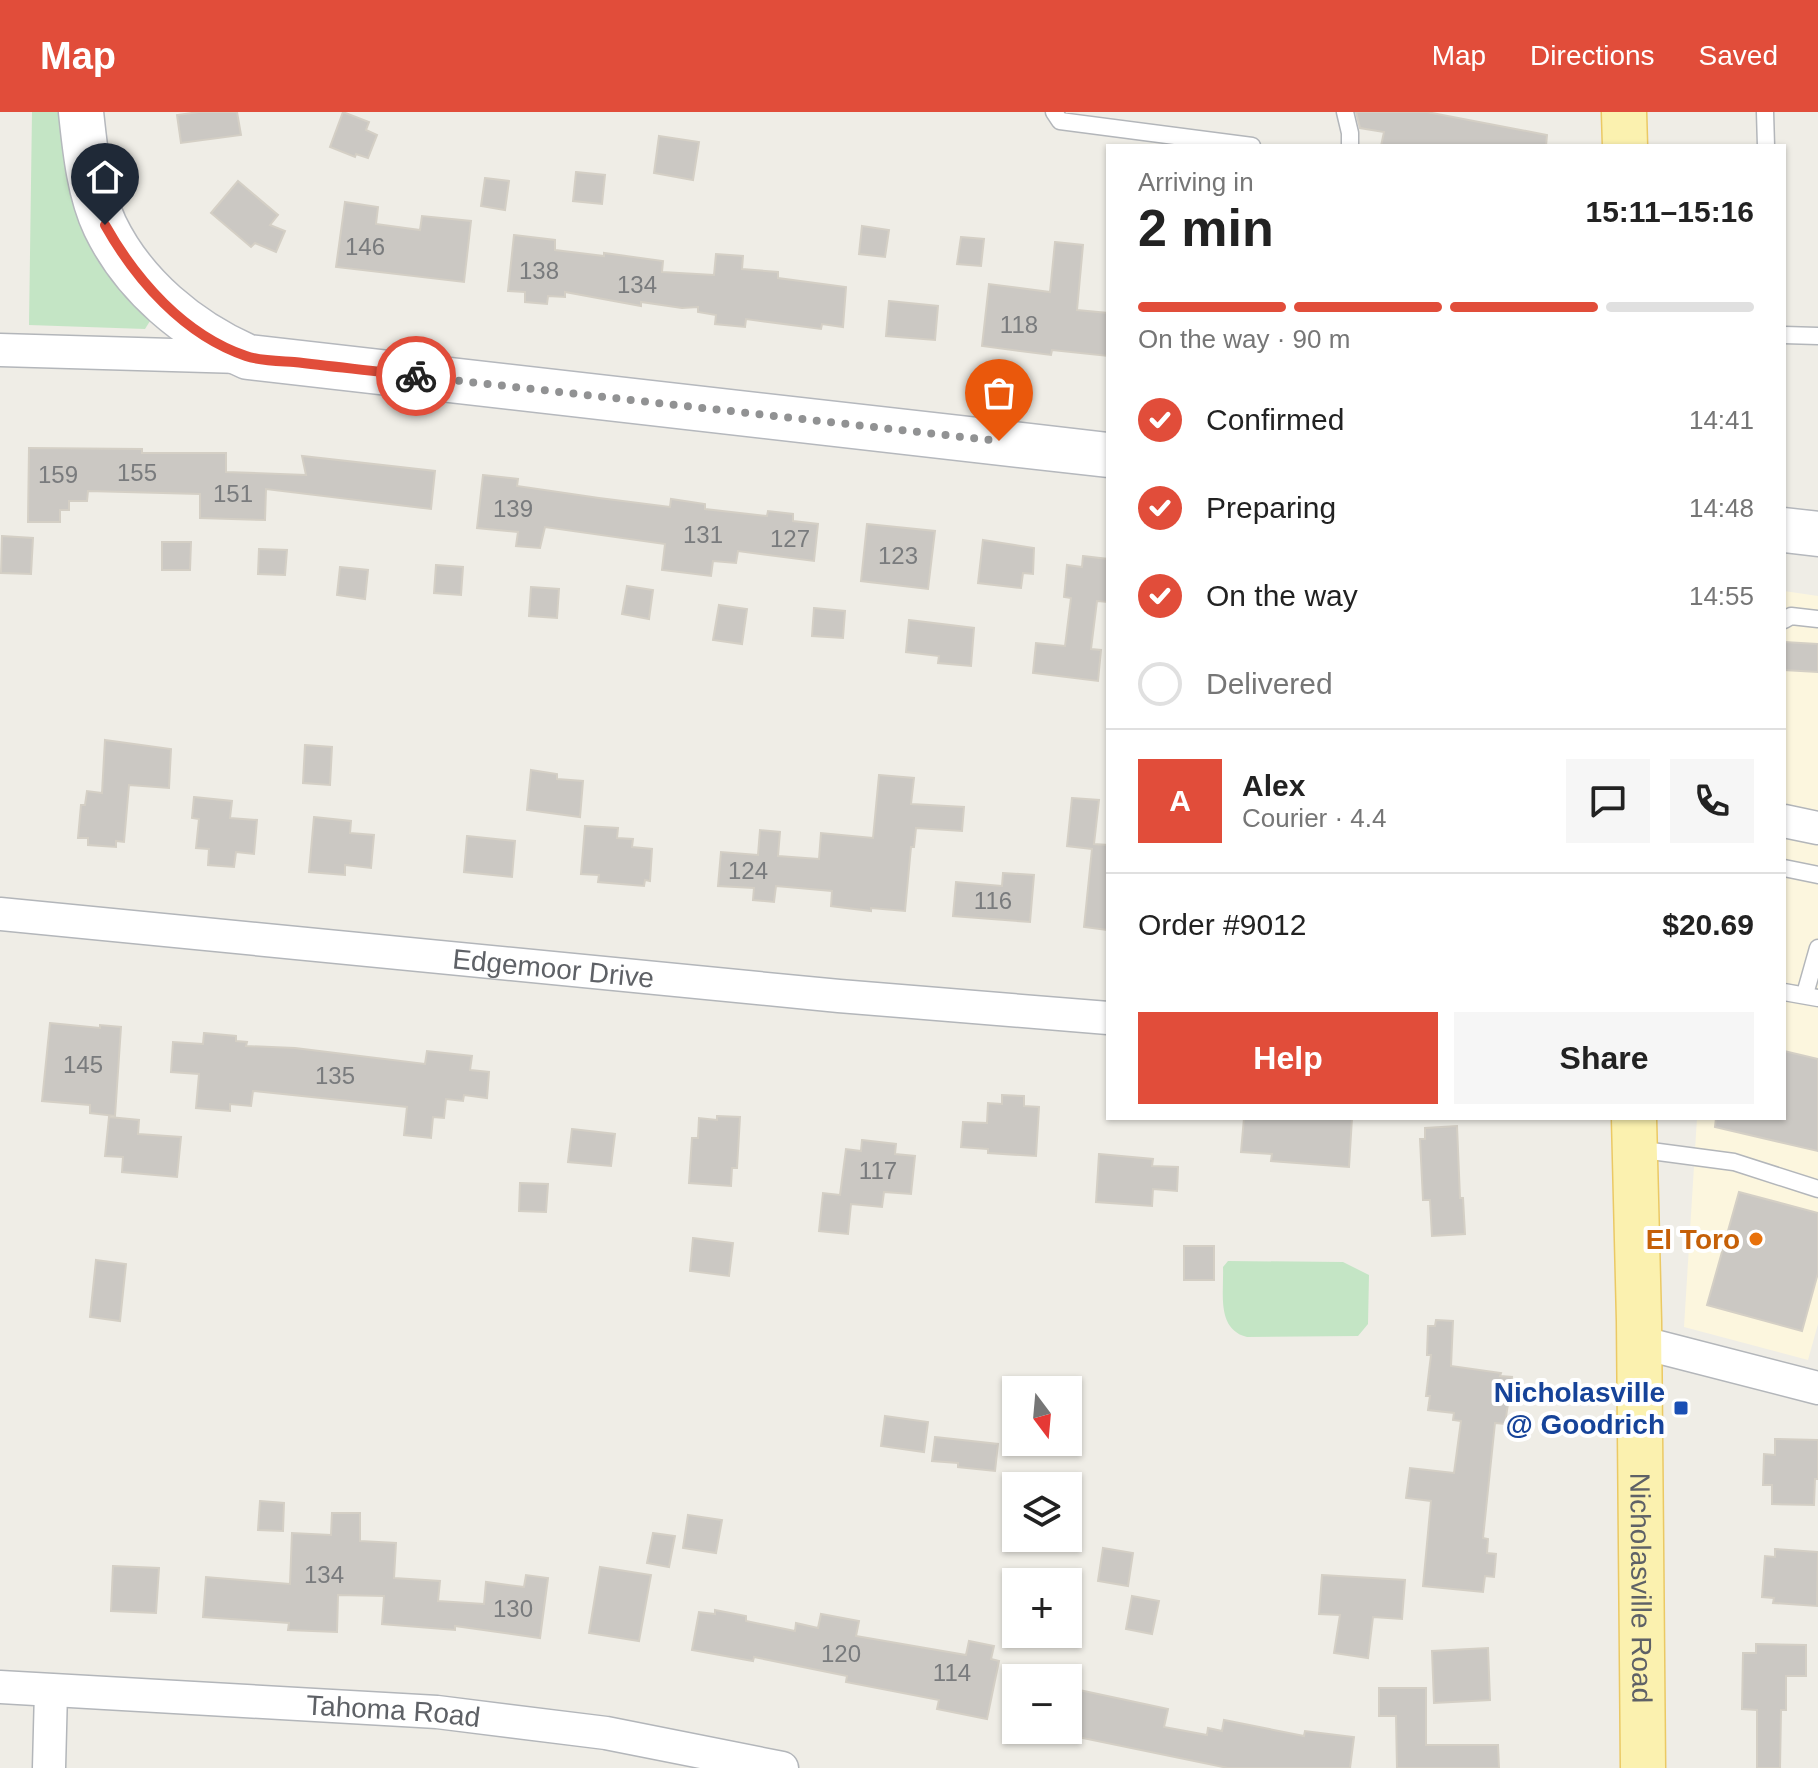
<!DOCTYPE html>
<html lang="en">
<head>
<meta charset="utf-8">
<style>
  :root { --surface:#fff; --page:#f6f6f6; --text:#222; --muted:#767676; --line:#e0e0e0; --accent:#e14d3a }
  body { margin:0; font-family:Helvetica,sans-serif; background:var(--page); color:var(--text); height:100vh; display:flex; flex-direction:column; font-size:30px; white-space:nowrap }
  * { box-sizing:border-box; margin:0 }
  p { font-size:26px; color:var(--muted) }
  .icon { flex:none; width:44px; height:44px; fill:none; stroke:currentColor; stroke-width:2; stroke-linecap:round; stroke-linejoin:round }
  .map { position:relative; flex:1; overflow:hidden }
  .drawer { position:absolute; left:1106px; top:32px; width:680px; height:976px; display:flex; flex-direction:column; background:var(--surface); border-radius:0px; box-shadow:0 2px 6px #0004 }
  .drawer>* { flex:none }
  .needle { width:52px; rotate:164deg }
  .fabs { position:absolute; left:1002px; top:1264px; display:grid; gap:16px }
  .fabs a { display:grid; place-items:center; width:80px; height:80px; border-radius:0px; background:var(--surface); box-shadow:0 2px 6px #0004; font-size:40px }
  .pin { position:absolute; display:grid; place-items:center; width:68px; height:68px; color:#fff; margin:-82px -34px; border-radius:50% 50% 50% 0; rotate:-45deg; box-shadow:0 0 8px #0007 }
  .pin .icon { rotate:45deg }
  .courier { position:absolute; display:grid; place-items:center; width:80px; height:80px; margin:-40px; border:6px solid #e14d3a; border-radius:50%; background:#fff; color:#222; box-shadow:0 2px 10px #0007 }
  .headline em { font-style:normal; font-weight:700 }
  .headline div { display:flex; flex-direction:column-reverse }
  .headline { display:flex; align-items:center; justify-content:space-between; height:136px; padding:0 32px }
  h1 { font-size:52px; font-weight:700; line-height:60px }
  .bar { display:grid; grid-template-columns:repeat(4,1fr); gap:12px 8px; align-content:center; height:96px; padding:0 32px }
  .bar i { height:10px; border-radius:6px; background:var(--line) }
  .bar .on { background:var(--accent) }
  .bar p { grid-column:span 4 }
  .line { display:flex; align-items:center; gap:20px; padding:0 32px; border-top:2px solid var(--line) }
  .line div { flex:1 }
  .round { display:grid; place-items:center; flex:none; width:84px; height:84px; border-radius:0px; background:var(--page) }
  ol { padding:0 32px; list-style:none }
  li { display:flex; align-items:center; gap:24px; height:88px }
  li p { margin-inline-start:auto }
  li .icon { padding:8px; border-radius:50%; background:var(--accent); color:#fff; stroke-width:4 }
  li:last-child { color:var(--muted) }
  li i { width:44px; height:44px; border:4px solid var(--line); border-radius:50% }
  .action { display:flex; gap:16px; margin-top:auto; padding:16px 32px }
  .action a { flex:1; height:92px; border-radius:0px; background:var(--accent); color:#fff; font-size:32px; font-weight:700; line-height:92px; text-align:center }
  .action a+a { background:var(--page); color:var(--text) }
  header { display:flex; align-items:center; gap:48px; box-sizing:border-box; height:112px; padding:0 40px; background:var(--accent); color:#fff }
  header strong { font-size:38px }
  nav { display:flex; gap:44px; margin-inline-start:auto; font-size:28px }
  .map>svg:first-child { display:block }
  .commercial { fill:#fcf6de }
  .green { fill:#c4e5c5 }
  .building { fill:#cbc8c3; stroke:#d4cfc5; stroke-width:2 }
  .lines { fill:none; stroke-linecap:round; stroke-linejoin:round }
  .lane-casing { stroke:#b3b6ba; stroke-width:19 }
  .street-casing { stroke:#b3b6ba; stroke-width:35 }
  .secondary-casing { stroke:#b5b8bd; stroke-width:47 }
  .primary-casing { stroke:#ebc964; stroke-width:47 }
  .lane { stroke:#fff; stroke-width:16 }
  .street { stroke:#fff; stroke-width:32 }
  .secondary { stroke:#fff; stroke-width:44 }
  .primary { stroke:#fbf1af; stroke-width:44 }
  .done { stroke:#919293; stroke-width:8; stroke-dasharray:0 14.4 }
  .route { stroke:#e14d3a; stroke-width:10 }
  .food-dot { fill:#e8710a; stroke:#fff; stroke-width:3 }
  .transit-dot { fill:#1a4fb4; stroke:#fff; stroke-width:3 }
  .labels { text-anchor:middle; stroke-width:8; stroke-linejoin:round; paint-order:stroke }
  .number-label { font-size:24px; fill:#797b7d }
  .street-label { font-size:28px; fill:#5e6166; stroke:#fff }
  .food-label { font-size:28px; font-weight:bold; fill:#c56008; stroke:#fff; text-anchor:end }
  .transit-label { font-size:28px; font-weight:bold; fill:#164399; stroke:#fff; text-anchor:end }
</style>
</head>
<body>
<header>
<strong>Map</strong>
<nav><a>Map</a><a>Directions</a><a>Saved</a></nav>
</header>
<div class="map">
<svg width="1818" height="1656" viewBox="0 0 1818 1656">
  <rect width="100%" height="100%" fill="#efede6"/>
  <path class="commercial" d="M 1784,479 L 1818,484 L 1818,1212 L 1808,1248 L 1684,1215 L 1697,1006 L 1784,1006 Z"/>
  <g class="green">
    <path d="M 32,0 L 62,0 L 95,138 L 134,193 L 150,209 L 145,217 L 29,213 Z"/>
    <path d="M 1228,1149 L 1343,1150 L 1369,1163 L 1368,1212 L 1358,1224 L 1247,1225 C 1216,1217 1224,1181 1223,1155 Z"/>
  </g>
  <g class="building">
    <path d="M 199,0 L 237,0 L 241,23 L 181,31 L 177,3 Z"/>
    <path d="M 343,0 L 369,10 L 366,18 L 377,23 L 368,46 L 356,42 L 355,45 L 330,35 Z"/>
    <path d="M 1356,0 L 1427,0 L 1547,23 L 1546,34 L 1381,34 L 1384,20 L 1360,16 Z"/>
    <path d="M 659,24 L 699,30 L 693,68 L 654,61 Z"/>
    <path d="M 576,60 L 605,63 L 602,92 L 573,89 Z"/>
    <path d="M 485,66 L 509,69 L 505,98 L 481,94 Z"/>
    <path d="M 238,69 L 278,103 L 270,113 L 285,119 L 276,140 L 255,131 L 251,135 L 211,101 Z"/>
    <path d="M 345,90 L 378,95 L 376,112 L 420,118 L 422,104 L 471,109 L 464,170 L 336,155 Z"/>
    <path d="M 862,114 L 889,118 L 885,145 L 859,142 Z"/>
    <path d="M 514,123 L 555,128 L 555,138 L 604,144 L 604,141 L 663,149 L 662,160 L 714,163 L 716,142 L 743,144 L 742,157 L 778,160 L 778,166 L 846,175 L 843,215 L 822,212 L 821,217 L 746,207 L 745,215 L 715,212 L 716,203 L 698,200 L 698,195 L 682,196 L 641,190 L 641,194 L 565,180 L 565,185 L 548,184 L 547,192 L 525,190 L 525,180 L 508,179 Z"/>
    <path d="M 961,125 L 984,127 L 981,154 L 957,152 Z"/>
    <path d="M 1055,130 L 1083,133 L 1077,198 L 1108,201 L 1108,244 L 1052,238 L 1051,243 L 982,234 L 989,172 L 1050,180 Z"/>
    <path d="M 889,189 L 938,194 L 935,228 L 886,224 Z"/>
    <path d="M 29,336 L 142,337 L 142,341 L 226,341 L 226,360 L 306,363 L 302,344 L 435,359 L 431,397 L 266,377 L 265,408 L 200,406 L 200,382 L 88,379 L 87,389 L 69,389 L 69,398 L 60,398 L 60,410 L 28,410 Z"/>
    <path d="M 483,363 L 518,367 L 517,374 L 599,386 L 670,395 L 671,387 L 705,392 L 705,397 L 767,404 L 768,399 L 793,402 L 793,409 L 818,412 L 814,449 L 738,439 L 736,451 L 713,449 L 711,464 L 662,458 L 665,432 L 545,415 L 540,436 L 516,434 L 518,420 L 477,416 Z"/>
    <path d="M 867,412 L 935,419 L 928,477 L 861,469 Z"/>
    <path d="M 2,424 L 33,426 L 31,462 L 1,461 Z"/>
    <path d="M 983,428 L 1034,436 L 1033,462 L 1023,461 L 1021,476 L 978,471 Z"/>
    <path d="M 162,430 L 191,430 L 190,458 L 162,458 Z"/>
    <path d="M 259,437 L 287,438 L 285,463 L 258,462 Z"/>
    <path d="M 1083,444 L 1108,447 L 1108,490 L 1097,489 L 1091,537 L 1101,538 L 1098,569 L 1033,561 L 1036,531 L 1065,534 L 1071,486 L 1064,485 L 1067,453 L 1082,455 Z"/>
    <path d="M 436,453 L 463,455 L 461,483 L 434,481 Z"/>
    <path d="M 340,455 L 368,458 L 365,487 L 337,483 Z"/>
    <path d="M 627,474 L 653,478 L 649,507 L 622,502 Z"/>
    <path d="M 531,475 L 559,477 L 557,506 L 529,504 Z"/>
    <path d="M 719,493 L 747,497 L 742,532 L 713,528 Z"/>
    <path d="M 814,496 L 845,499 L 843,526 L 812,524 Z"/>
    <path d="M 909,508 L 974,516 L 971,554 L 938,551 L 939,544 L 906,540 Z"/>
    <path d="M 1784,530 L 1818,532 L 1818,560 L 1784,558 Z"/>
    <path d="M 105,628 L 171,637 L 169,676 L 129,673 L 124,730 L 116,729 L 116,735 L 88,733 L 88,726 L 78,726 L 81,693 L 85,693 L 87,679 L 102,681 Z"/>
    <path d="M 305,633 L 332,635 L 330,673 L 303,671 Z"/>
    <path d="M 531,658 L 557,662 L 557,667 L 583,669 L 580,705 L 527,698 Z"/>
    <path d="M 879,663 L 914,666 L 911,692 L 964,695 L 962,719 L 916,716 L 914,735 L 911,735 L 905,799 L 871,796 L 871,799 L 831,794 L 832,779 L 776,774 L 774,790 L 753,788 L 754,776 L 718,774 L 721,740 L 758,743 L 760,718 L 780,720 L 778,744 L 819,747 L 821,721 L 873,726 Z"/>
    <path d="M 194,685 L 232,689 L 230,706 L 257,708 L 254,742 L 236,740 L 234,755 L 208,753 L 209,737 L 196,736 L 199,707 L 192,706 Z"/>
    <path d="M 1072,686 L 1099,688 L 1094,732 L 1108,733 L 1108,818 L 1084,815 L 1092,737 L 1067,734 Z"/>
    <path d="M 314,705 L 351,709 L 350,721 L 374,723 L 371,756 L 345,753 L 345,763 L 309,760 Z"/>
    <path d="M 585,714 L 618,716 L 617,726 L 633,727 L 632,735 L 652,737 L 650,769 L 645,768 L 644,774 L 598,770 L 599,763 L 581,762 Z"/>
    <path d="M 467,724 L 515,729 L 512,765 L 464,760 Z"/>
    <path d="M 1003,761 L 1034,763 L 1030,810 L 953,804 L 956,770 L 1002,774 Z"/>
    <path d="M 50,911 L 100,916 L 100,913 L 121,915 L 115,1004 L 90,1001 L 90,993 L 42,989 Z"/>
    <path d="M 204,921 L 236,924 L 236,929 L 247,930 L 246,934 L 295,936 L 425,952 L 427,939 L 472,944 L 470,958 L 489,960 L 487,986 L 464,983 L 463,989 L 446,987 L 444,1006 L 433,1005 L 431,1026 L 404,1023 L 407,995 L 253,979 L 251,994 L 230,992 L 230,999 L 196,996 L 199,962 L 171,960 L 173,930 L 203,932 Z"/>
    <path d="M 1784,939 L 1818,947 L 1818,1039 L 1715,1015 L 1716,1006 L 1784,1006 Z"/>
    <path d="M 1002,983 L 1024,984 L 1024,994 L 1039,995 L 1036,1044 L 988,1041 L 988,1037 L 961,1035 L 963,1010 L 987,1011 L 988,991 L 1002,992 Z"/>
    <path d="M 717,1004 L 740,1005 L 737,1056 L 732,1056 L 731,1074 L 689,1071 L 692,1026 L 698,1026 L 699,1006 L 717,1008 Z"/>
    <path d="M 109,1005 L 139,1008 L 138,1022 L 181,1025 L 177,1065 L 122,1060 L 123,1045 L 105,1044 Z"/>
    <path d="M 1244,1006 L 1352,1006 L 1349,1055 L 1271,1049 L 1272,1042 L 1241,1040 Z"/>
    <path d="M 1457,1014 L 1460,1086 L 1463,1086 L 1465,1122 L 1432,1124 L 1430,1088 L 1423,1088 L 1420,1027 L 1425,1027 L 1425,1016 Z"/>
    <path d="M 572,1017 L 615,1022 L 611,1054 L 568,1050 Z"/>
    <path d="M 862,1028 L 896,1032 L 895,1042 L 915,1044 L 911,1082 L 884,1080 L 882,1095 L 851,1092 L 848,1122 L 819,1119 L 823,1081 L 840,1083 L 846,1037 L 861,1039 Z"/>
    <path d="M 1099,1042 L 1153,1047 L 1152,1054 L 1178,1055 L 1177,1079 L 1153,1077 L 1152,1094 L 1096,1090 Z"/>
    <path d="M 520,1071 L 548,1072 L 546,1100 L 519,1099 Z"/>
    <path d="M 1739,1080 L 1818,1101 L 1818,1161 L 1802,1219 L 1707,1193 Z"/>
    <path d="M 693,1126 L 733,1131 L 729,1164 L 690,1159 Z"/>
    <rect x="1184" y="1134" width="30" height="34"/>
    <path d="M 96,1148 L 126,1152 L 120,1209 L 90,1205 Z"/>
    <path d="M 1436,1208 L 1453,1209 L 1451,1254 L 1501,1261 L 1500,1264 L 1512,1265 L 1505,1312 L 1495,1311 L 1483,1426 L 1488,1427 L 1487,1441 L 1496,1442 L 1494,1465 L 1485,1464 L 1483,1480 L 1423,1474 L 1431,1389 L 1406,1386 L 1410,1356 L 1454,1361 L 1461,1309 L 1453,1308 L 1454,1301 L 1428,1298 L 1430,1284 L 1426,1284 L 1431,1243 L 1427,1243 L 1428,1214 L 1435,1214 Z"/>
    <path d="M 885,1304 L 928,1310 L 924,1340 L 881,1334 Z"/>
    <path d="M 935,1325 L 998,1332 L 995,1359 L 958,1355 L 958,1351 L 932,1349 Z"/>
    <path d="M 1775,1327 L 1818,1328 L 1818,1367 L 1815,1367 L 1814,1393 L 1772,1392 L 1772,1373 L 1763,1373 L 1764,1342 L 1775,1343 Z"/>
    <path d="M 260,1389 L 284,1391 L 283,1419 L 258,1418 Z"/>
    <path d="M 332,1401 L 360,1401 L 360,1429 L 396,1431 L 394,1466 L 440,1469 L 438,1489 L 484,1492 L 486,1470 L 524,1475 L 526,1463 L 548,1466 L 540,1526 L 455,1514 L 455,1518 L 382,1512 L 384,1484 L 338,1483 L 337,1520 L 288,1518 L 289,1511 L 203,1505 L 206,1465 L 290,1472 L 292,1421 L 331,1423 Z"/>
    <path d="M 688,1403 L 722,1408 L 716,1441 L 683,1436 Z"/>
    <path d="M 653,1421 L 675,1424 L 669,1455 L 647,1451 Z"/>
    <path d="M 1103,1436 L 1133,1441 L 1128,1474 L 1098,1469 Z"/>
    <path d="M 1775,1437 L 1818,1440 L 1817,1494 L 1773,1491 L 1774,1486 L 1762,1485 L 1765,1444 L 1775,1445 Z"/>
    <path d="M 113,1454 L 159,1456 L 156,1501 L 111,1499 Z"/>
    <path d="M 600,1455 L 651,1463 L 639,1529 L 589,1521 Z"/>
    <path d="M 1322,1463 L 1405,1468 L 1402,1507 L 1373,1505 L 1368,1546 L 1334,1541 L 1340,1503 L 1319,1502 Z"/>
    <path d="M 1132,1484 L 1159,1489 L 1152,1522 L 1126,1517 Z"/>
    <path d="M 715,1498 L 746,1504 L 746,1509 L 795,1519 L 796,1511 L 818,1516 L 821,1502 L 859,1509 L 856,1524 L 966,1543 L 969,1529 L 994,1534 L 991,1547 L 999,1549 L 987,1607 L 937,1597 L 939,1588 L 846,1570 L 847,1564 L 754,1545 L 753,1549 L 692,1538 L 699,1500 L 715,1502 Z"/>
    <path d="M 1756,1532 L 1806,1533 L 1806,1564 L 1786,1564 L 1786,1598 L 1781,1598 L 1780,1656 L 1757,1656 L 1757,1598 L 1742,1597 L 1743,1541 L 1756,1541 Z"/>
    <path d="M 1488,1536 L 1490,1588 L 1434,1591 L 1432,1539 Z"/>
    <path d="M 1070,1576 L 1168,1597 L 1164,1615 L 1207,1623 L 1208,1616 L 1222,1619 L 1224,1608 L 1304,1624 L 1305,1619 L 1354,1625 L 1350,1656 L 1228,1656 L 1068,1623 Z"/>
    <path d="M 1379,1576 L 1426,1576 L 1426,1633 L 1498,1633 L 1499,1656 L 1397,1656 L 1396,1604 L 1379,1604 Z"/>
  </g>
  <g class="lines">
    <g class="lane-casing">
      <g id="lane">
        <path d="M 1054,0 L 1060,9 L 1252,34"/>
        <path d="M 1345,0 L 1350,21 L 1350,34"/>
        <path d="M 1765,0 L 1766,34"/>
        <path d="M 1784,223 L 1818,224"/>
        <path d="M 1784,508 L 1791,504 L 1818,507"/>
        <path d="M 1784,756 L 1818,763"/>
        <path d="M 1784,880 L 1818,886"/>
        <path d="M 1805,882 L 1818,836"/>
        <path d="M 1636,1037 L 1734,1050 L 1818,1077"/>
      </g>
    </g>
    <g class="street-casing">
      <g id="street">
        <path d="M 0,238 L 241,245"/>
        <path d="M 1784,709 L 1818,716"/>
        <path id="s1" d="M 0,802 L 839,884 L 1108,906"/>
        <path d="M 1639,1230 L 1818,1276"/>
        <path id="s2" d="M 0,1575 L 437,1600 L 606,1621 L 782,1656"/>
        <path d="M 49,1656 L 51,1579"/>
      </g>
    </g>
    <g class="secondary-casing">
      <g id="secondary">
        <path d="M 81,0 C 85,37 89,80 105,114 C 134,174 189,219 248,245 L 1108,343"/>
        <path d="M 1784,418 L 1818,422"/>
      </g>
    </g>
    <g class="primary-casing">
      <g id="primary">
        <path d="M 1624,0 L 1625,34"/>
        <path id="s3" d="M 1634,1006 L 1639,1209 L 1643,1656"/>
      </g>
    </g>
    <use href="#lane" class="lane"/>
    <use href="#street" class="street"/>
    <use href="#secondary" class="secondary"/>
    <use href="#primary" class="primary"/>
  </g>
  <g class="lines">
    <path class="done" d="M 416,264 L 999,329"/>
    <path class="route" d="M 105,113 C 136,168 184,223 246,244 C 260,249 279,249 294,250 C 335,255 376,259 416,264"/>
  </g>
  <circle class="food-dot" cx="1756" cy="1127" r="8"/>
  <rect class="transit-dot" x="1673" y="1288" width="16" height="16" rx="4"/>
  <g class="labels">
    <g class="number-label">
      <text x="365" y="143">146</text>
      <text x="539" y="167">138</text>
      <text x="637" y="181">134</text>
      <text x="1019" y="221">118</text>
      <text x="137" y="369">155</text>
      <text x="58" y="371">159</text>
      <text x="233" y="390">151</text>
      <text x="513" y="405">139</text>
      <text x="703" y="431">131</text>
      <text x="790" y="435">127</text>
      <text x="898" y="452">123</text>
      <text x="748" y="767">124</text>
      <text x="993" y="797">116</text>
      <text x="83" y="961">145</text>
      <text x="335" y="972">135</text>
      <text x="878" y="1067">117</text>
      <text x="324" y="1471">134</text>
      <text x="513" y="1505">130</text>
      <text x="841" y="1550">120</text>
      <text x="952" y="1569">114</text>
    </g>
    <g class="street-label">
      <text dy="10" stroke="none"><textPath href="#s1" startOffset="556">Edgemoor Drive</textPath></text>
      <text dy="10" stroke="none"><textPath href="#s3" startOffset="470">Nicholasville Road</textPath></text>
      <text dy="10" stroke="none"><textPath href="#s2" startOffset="394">Tahoma Road</textPath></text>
    </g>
    <g class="food-label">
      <text x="1740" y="1137">El Toro</text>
    </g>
    <g class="transit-label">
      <text x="1665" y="1290">Nicholasville<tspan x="1665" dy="32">@ Goodrich</tspan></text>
    </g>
  </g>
</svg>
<div class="fabs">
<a><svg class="needle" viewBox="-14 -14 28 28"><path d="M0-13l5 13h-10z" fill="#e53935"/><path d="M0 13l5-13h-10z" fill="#767676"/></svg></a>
<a><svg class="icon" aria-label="layers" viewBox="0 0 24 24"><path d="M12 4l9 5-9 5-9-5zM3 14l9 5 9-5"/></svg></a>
<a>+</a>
<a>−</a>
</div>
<div class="pin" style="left:999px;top:329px;background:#ea580c"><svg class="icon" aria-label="bag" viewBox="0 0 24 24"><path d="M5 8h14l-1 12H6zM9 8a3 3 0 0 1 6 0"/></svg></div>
<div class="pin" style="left:105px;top:113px;background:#1f2937"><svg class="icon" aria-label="home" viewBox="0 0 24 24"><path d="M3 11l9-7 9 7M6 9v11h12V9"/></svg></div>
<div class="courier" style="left:416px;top:264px"><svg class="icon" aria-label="bike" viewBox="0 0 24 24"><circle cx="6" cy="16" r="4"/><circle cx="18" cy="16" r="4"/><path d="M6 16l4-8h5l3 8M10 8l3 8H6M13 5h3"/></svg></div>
<section class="drawer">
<div class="headline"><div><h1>2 min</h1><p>Arriving in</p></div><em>15:11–15:16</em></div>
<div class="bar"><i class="on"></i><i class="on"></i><i class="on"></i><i></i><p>On the way · 90 m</p></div>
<ol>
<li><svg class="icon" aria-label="check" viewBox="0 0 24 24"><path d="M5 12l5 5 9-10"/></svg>Confirmed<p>14:41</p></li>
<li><svg class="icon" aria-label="check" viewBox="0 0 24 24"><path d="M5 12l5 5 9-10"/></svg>Preparing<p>14:48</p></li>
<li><svg class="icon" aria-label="check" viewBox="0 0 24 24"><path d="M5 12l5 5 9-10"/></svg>On the way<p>14:55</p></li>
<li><i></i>Delivered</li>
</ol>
<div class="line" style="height:144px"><b class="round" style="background:var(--accent);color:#fff">A</b><div><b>Alex</b><p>Courier · 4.4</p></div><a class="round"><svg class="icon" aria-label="chat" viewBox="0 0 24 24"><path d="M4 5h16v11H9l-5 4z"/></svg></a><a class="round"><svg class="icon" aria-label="phone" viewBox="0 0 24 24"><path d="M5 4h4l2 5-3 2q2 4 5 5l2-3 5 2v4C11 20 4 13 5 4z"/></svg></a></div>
<div class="line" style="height:104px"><div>Order #9012</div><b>$20.69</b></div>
<div class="action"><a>Help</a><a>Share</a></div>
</section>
</div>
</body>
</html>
